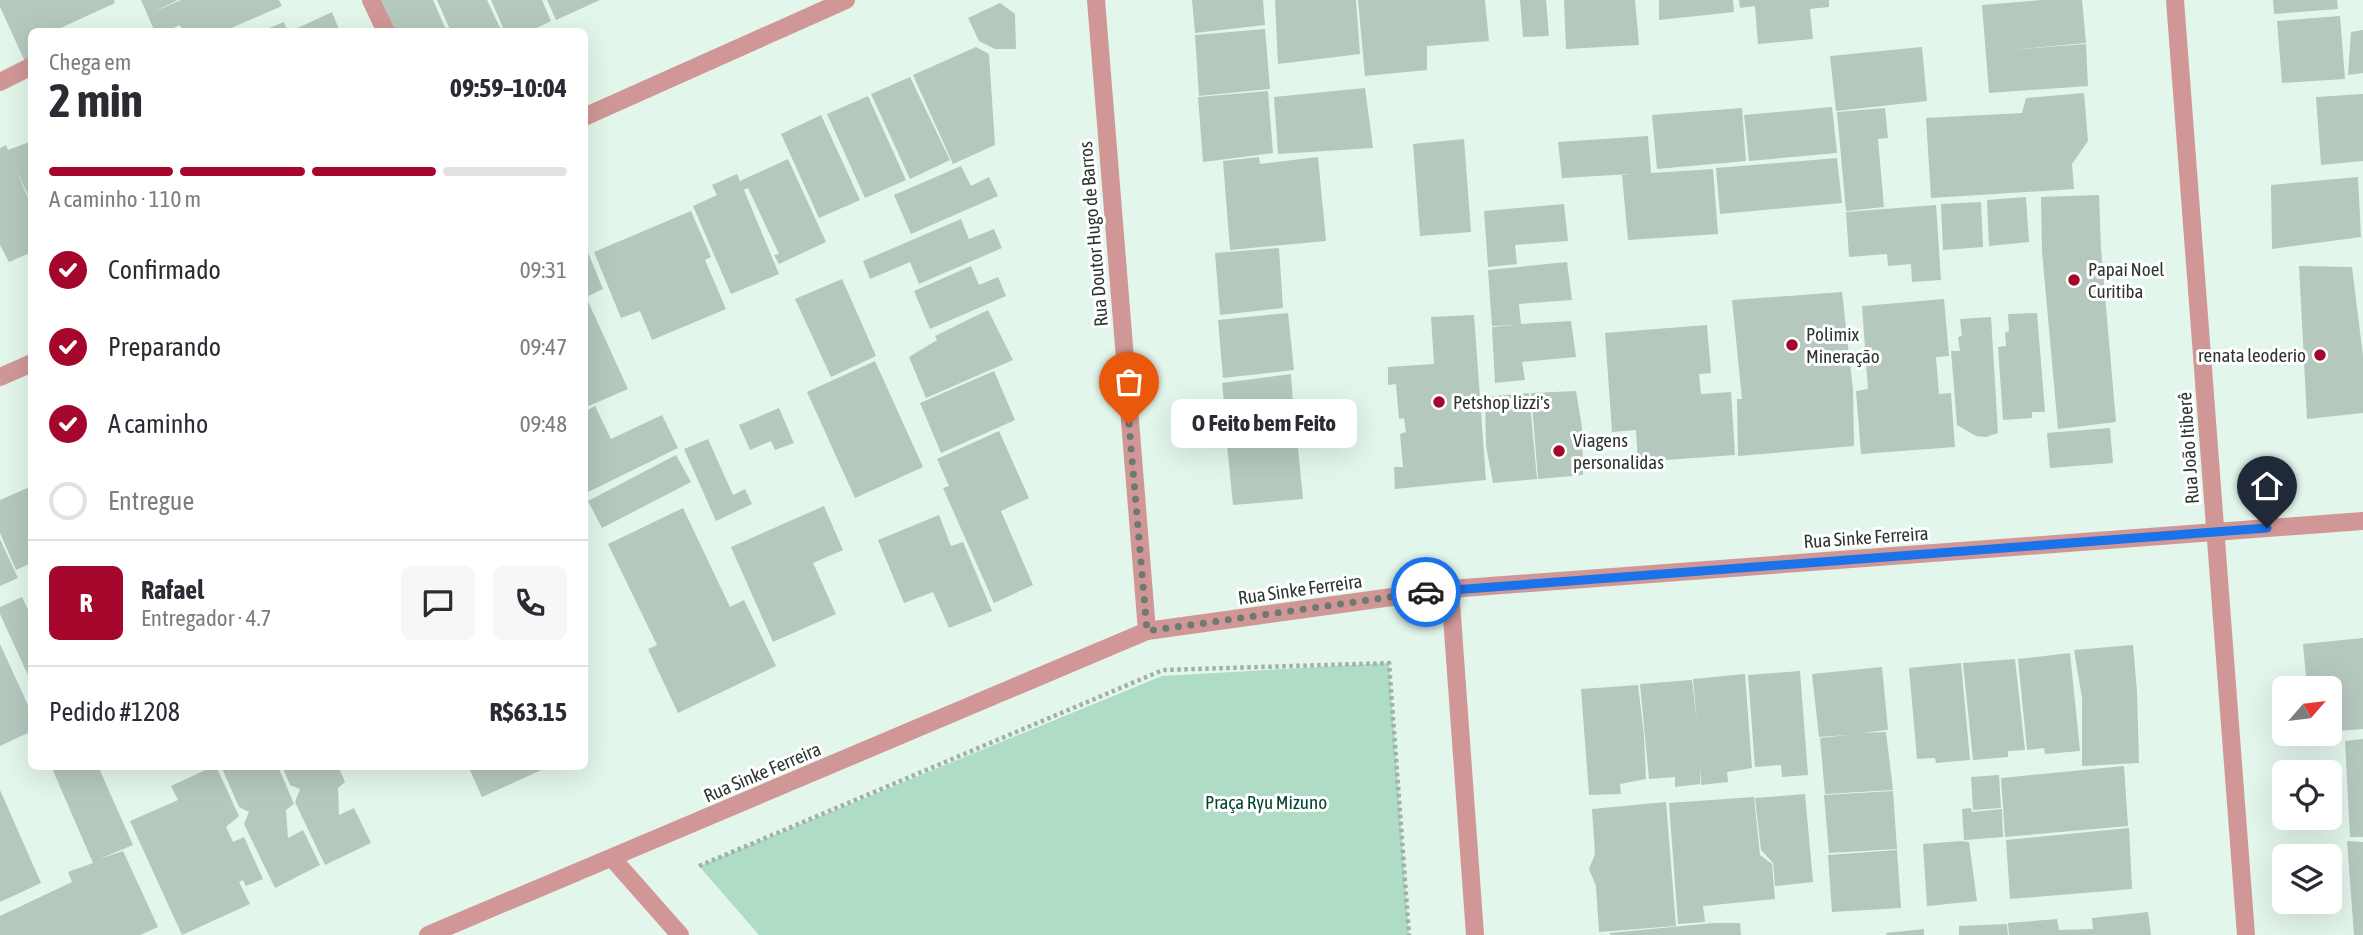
<!DOCTYPE html>
<html lang="pt">
<head>
<meta charset="utf-8">
<style>
  :root { --surface:#fff; --page:#f7f7f7; --text:#2b2b33; --muted:#7c7c81; --line:#e1e1e2; --accent:#a4072b }
  body { margin:0; font-family:"Asap Condensed",sans-serif; background:var(--page); color:var(--text); height:100vh; display:flex; flex-direction:column; font-size:26px; white-space:nowrap }
  * { box-sizing:border-box; margin:0 }
  p { font-size:23px; color:var(--muted) }
  .icon { flex:none; width:38px; height:38px; fill:none; stroke:currentColor; stroke-width:2; stroke-linecap:round; stroke-linejoin:round }
  .map { position:relative; flex:1; overflow:hidden }
  .sheet { position:absolute; left:28px; top:28px; width:560px; height:742px; display:flex; flex-direction:column; background:var(--surface); border-radius:10px; box-shadow:0 7px 28px #0002 }
  .sheet>* { flex:none }
  .needle { width:46px; rotate:62deg }
  .buttons { position:absolute; left:2272px; top:676px; display:grid; gap:14px }
  .buttons a { display:grid; place-items:center; width:70px; height:70px; border-radius:10px; background:var(--surface); box-shadow:0 7px 28px #0002; font-size:35px }
  .pin { position:absolute; display:grid; place-items:center; width:60px; height:60px; color:#fff; margin:-72px -30px; border-radius:50% 50% 50% 0; rotate:-45deg; box-shadow:0 0 7px #0007 }
  .pin .icon { rotate:45deg }
  .courier { position:absolute; display:grid; place-items:center; width:70px; height:70px; margin:-35px; border:5px solid #1a73e8; border-radius:50%; background:#fff; color:#222; box-shadow:0 2px 9px #0007 }
  .bubble { position:absolute; height:49px; border-radius:10px; background:var(--surface); box-shadow:0 7px 28px #0002; font-size:23px; font-weight:700; line-height:49px; text-align:center }
  .headline em { font-style:normal; font-weight:700 }
  .headline div { display:flex; flex-direction:column-reverse }
  .headline { display:flex; align-items:center; justify-content:space-between; height:119px; padding:0 21px }
  h1 { font-size:46px; font-weight:700; line-height:52px }
  .bar { display:grid; grid-template-columns:repeat(4,1fr); gap:10px 7px; align-content:center; height:84px; padding:0 21px }
  .bar i { height:9px; border-radius:5px; background:var(--line) }
  .bar .active { background:var(--accent) }
  .bar p { grid-column:span 4 }
  .line { display:flex; align-items:center; gap:18px; padding:0 21px; border-top:2px solid var(--line) }
  .line div { flex:1 }
  .round { display:grid; place-items:center; flex:none; width:74px; height:74px; border-radius:10px; background:var(--page) }
  ol { padding:0 21px; list-style:none }
  li { display:flex; align-items:center; gap:21px; height:77px }
  li p { margin-inline-start:auto }
  li .icon { padding:7px; border-radius:50%; background:var(--accent); color:#fff; stroke-width:4 }
  li:last-child { color:var(--muted) }
  li i { width:38px; height:38px; border:4px solid var(--line); border-radius:50% }
  .map>svg:first-child { display:block }
  .green { fill:#afdcc4 }
  .building { fill:#b5c8be }
  .lines { fill:none; stroke-linecap:round; stroke-linejoin:round }
  .path { stroke:#a1b0a8; stroke-width:4.5; stroke-dasharray:3.5 3.5; stroke-linecap:butt }
  .minor { stroke:#d09796; stroke-width:18 }
  .done { stroke:#6d7973; stroke-width:7; stroke-dasharray:0 12.6 }
  .route { stroke:#1a73e8; stroke-width:9 }
  .poi-dot { fill:#a4072b; stroke:#fff; stroke-width:2.5 }
  .labels { text-anchor:middle; stroke-width:6; stroke-linejoin:round; paint-order:stroke }
  .street-label { font-size:19px; fill:#2e3632; stroke:#fff }
  .poi-label { font-size:19px; fill:#2e3632; stroke:#fff; text-anchor:start }
  .park-label { font-size:19px; fill:#03462e; stroke:#fff }
</style>
</head>
<body>
<div class="map">
<svg width="2363" height="935" viewBox="0 0 2363 935">
  <rect width="100%" height="100%" fill="#e3f6ec"/>
  <path class="green" d="M 1389,663 L 1409,935 L 759,935 L 699,866 L 1162,676 Z"/>
  <g class="building">
    <path d="M 0,0 L 114,0 L 115,3 L 52,32 L 32,32 L 32,77 L 0,7 Z"/>
    <path d="M 141,0 L 178,0 L 153,12 L 181,0 L 279,0 L 282,6 L 222,32 L 183,32 L 180,25 L 164,32 L 155,32 Z"/>
    <path d="M 381,0 L 433,0 L 447,32 L 395,32 Z"/>
    <path d="M 437,0 L 487,0 L 502,32 L 451,32 Z"/>
    <path d="M 491,0 L 542,0 L 551,21 L 528,32 L 505,32 Z"/>
    <path d="M 547,0 L 600,0 L 556,20 Z"/>
    <path d="M 1192,0 L 1263,0 L 1265,25 L 1195,33 Z"/>
    <path d="M 1275,0 L 1356,0 L 1360,54 L 1278,64 Z"/>
    <path d="M 1358,0 L 1485,0 L 1489,41 L 1427,46 L 1427,70 L 1365,76 Z"/>
    <path d="M 1520,0 L 1546,0 L 1549,36 L 1523,37 Z"/>
    <path d="M 1564,0 L 1635,0 L 1639,45 L 1566,49 Z"/>
    <path d="M 1659,0 L 1733,0 L 1734,12 L 1659,20 Z"/>
    <path d="M 1739,0 L 1829,0 L 1829,7 L 1810,9 L 1813,39 L 1758,44 L 1755,6 L 1740,8 Z"/>
    <path d="M 2042,0 L 2082,0 L 2086,43 L 2010,50 L 2086,44 L 2088,86 L 1989,93 L 1982,5 Z"/>
    <path d="M 2273,0 L 2337,0 L 2338,9 L 2274,14 Z"/>
    <path d="M 1000,3 L 1015,14 L 1016,49 L 995,49 L 979,41 L 968,18 Z"/>
    <path d="M 332,12 L 340,32 L 289,32 Z"/>
    <path d="M 2340,16 L 2345,79 L 2282,83 L 2277,21 Z"/>
    <path d="M 284,22 L 288,32 L 270,32 L 269,28 Z"/>
    <path d="M 1265,29 L 1270,89 L 1199,96 L 1195,35 Z"/>
    <path d="M 2363,30 L 2363,73 L 2348,75 L 2351,32 Z"/>
    <path d="M 976,47 L 989,54 L 995,145 L 953,164 L 913,75 Z"/>
    <path d="M 1922,47 L 1927,101 L 1836,111 L 1830,56 Z"/>
    <path d="M 910,77 L 950,160 L 910,179 L 871,94 Z"/>
    <path d="M 1365,88 L 1373,148 L 1278,154 L 1274,97 Z"/>
    <path d="M 1268,91 L 1273,153 L 1203,162 L 1198,97 Z"/>
    <path d="M 2084,93 L 2088,141 L 2072,164 L 2074,189 L 1931,198 L 1926,118 L 2022,113 L 2026,98 Z"/>
    <path d="M 2363,94 L 2363,161 L 2321,165 L 2316,97 Z"/>
    <path d="M 868,96 L 906,180 L 865,198 L 827,114 Z"/>
    <path d="M 1832,107 L 1837,153 L 1749,161 L 1744,115 Z"/>
    <path d="M 1742,108 L 1746,161 L 1657,169 L 1652,115 Z"/>
    <path d="M 1885,108 L 1888,138 L 1878,139 L 1884,207 L 1846,211 L 1837,112 Z"/>
    <path d="M 821,115 L 860,200 L 819,218 L 781,134 Z"/>
    <path d="M 1648,136 L 1651,173 L 1713,169 L 1718,234 L 1628,240 L 1622,175 L 1632,174 L 1562,178 L 1558,142 Z"/>
    <path d="M 1464,139 L 1471,232 L 1420,236 L 1413,144 Z"/>
    <path d="M 32,141 L 32,204 L 16,169 L 32,208 L 32,252 L 9,262 L 0,245 L 0,148 L 6,145 L 8,150 Z"/>
    <path d="M 1259,157 L 1260,164 L 1318,157 L 1326,241 L 1230,250 L 1223,161 Z"/>
    <path d="M 1837,158 L 1842,203 L 1720,214 L 1716,168 Z"/>
    <path d="M 788,159 L 826,242 L 779,264 L 774,255 L 779,254 L 748,188 L 744,190 L 779,274 L 731,294 L 693,206 L 717,195 L 712,185 L 737,174 L 740,181 Z"/>
    <path d="M 961,166 L 971,186 L 989,177 L 998,196 L 911,234 L 894,195 Z"/>
    <path d="M 2358,177 L 2361,237 L 2272,249 L 2271,185 Z"/>
    <path d="M 2099,195 L 2101,249 L 2116,422 L 2058,429 L 2042,251 L 2041,197 Z"/>
    <path d="M 2026,197 L 2029,242 L 1989,246 L 1987,200 Z"/>
    <path d="M 1981,202 L 1983,247 L 1943,250 L 1941,204 Z"/>
    <path d="M 1564,204 L 1568,241 L 1515,245 L 1517,264 L 1488,267 L 1484,211 Z"/>
    <path d="M 1936,205 L 1941,280 L 1912,282 L 1911,264 L 1888,266 L 1887,254 L 1849,257 L 1846,212 Z"/>
    <path d="M 691,211 L 711,257 L 705,260 L 726,309 L 652,340 L 640,311 L 621,318 L 594,252 Z"/>
    <path d="M 961,219 L 969,239 L 994,229 L 1002,248 L 919,284 L 910,262 L 870,279 L 863,261 Z"/>
    <path d="M 1279,248 L 1283,308 L 1220,315 L 1215,253 Z"/>
    <path d="M 587,250 L 603,289 L 586,297 L 628,389 L 584,408 L 584,251 Z"/>
    <path d="M 1567,262 L 1572,300 L 1519,304 L 1521,324 L 1571,321 L 1576,357 L 1522,362 L 1525,380 L 1495,383 L 1492,327 L 1514,325 L 1492,326 L 1488,270 Z"/>
    <path d="M 971,266 L 979,285 L 998,277 L 1006,296 L 930,329 L 914,291 Z"/>
    <path d="M 2299,266 L 2352,267 L 2363,356 L 2363,413 L 2307,419 Z"/>
    <path d="M 842,279 L 876,356 L 831,377 L 795,299 Z"/>
    <path d="M 1842,292 L 1853,390 L 1854,446 L 1738,456 L 1737,399 L 1742,399 L 1732,300 Z"/>
    <path d="M 1944,299 L 1949,356 L 1936,357 L 1939,394 L 1951,393 L 1955,447 L 1861,454 L 1856,391 L 1868,389 L 1862,306 Z"/>
    <path d="M 988,310 L 1013,360 L 926,398 L 909,357 L 937,340 L 935,336 Z"/>
    <path d="M 1288,313 L 1294,370 L 1223,378 L 1218,320 Z"/>
    <path d="M 2037,313 L 2045,412 L 2032,412 L 2032,418 L 2003,420 L 1998,347 L 2006,346 L 2005,333 L 2009,331 L 2008,314 Z"/>
    <path d="M 1474,315 L 1486,480 L 1395,489 L 1394,467 L 1403,467 L 1400,434 L 1406,432 L 1404,418 L 1399,419 L 1396,384 L 1388,385 L 1388,367 L 1434,364 L 1431,317 Z"/>
    <path d="M 1991,317 L 1998,433 L 1986,437 L 1976,436 L 1957,425 L 1951,351 L 1960,351 L 1958,337 L 1962,336 L 1960,319 Z"/>
    <path d="M 1707,325 L 1711,373 L 1699,374 L 1701,394 L 1731,392 L 1735,455 L 1638,462 L 1636,430 L 1612,432 L 1605,333 Z"/>
    <path d="M 875,361 L 923,467 L 855,498 L 807,392 Z"/>
    <path d="M 994,371 L 1015,420 L 941,453 L 920,403 Z"/>
    <path d="M 1291,374 L 1295,434 L 1228,441 L 1222,383 Z"/>
    <path d="M 1576,391 L 1582,427 L 1583,475 L 1538,479 L 1531,393 Z"/>
    <path d="M 1529,393 L 1537,479 L 1493,483 L 1486,446 L 1485,397 Z"/>
    <path d="M 595,406 L 611,439 L 662,415 L 678,448 L 584,494 L 584,412 Z"/>
    <path d="M 779,408 L 794,443 L 775,450 L 771,441 L 750,450 L 739,425 Z"/>
    <path d="M 2110,428 L 2113,463 L 2050,468 L 2047,433 Z"/>
    <path d="M 999,431 L 1029,498 L 1001,511 L 1033,585 L 994,603 L 943,488 L 949,486 L 937,459 Z"/>
    <path d="M 1297,438 L 1303,499 L 1233,505 L 1227,445 Z"/>
    <path d="M 708,439 L 733,495 L 745,489 L 752,504 L 716,521 L 684,449 Z"/>
    <path d="M 676,455 L 691,482 L 602,528 L 588,501 Z"/>
    <path d="M 32,486 L 32,570 L 29,564 L 16,570 L 0,533 L 0,500 Z"/>
    <path d="M 824,506 L 843,550 L 813,563 L 836,614 L 773,642 L 731,547 Z"/>
    <path d="M 683,508 L 730,607 L 744,600 L 776,666 L 678,713 L 648,649 L 657,645 L 608,544 Z"/>
    <path d="M 939,515 L 951,546 L 963,542 L 992,611 L 949,628 L 933,592 L 904,603 L 878,540 Z"/>
    <path d="M 0,539 L 18,578 L 0,586 Z"/>
    <path d="M 22,597 L 32,618 L 32,684 L 0,614 L 0,607 Z"/>
    <path d="M 2363,638 L 2363,729 L 2337,731 L 2332,707 L 2329,708 L 2329,688 L 2307,688 L 2303,644 Z"/>
    <path d="M 0,644 L 32,714 L 32,731 L 0,746 Z"/>
    <path d="M 2133,645 L 2137,692 L 2139,763 L 2082,766 L 2082,698 L 2074,650 Z"/>
    <path d="M 2070,653 L 2080,751 L 2045,754 L 2044,748 L 2027,750 L 2018,659 Z"/>
    <path d="M 2015,659 L 2025,750 L 2008,751 L 2008,757 L 1973,760 L 1963,663 Z"/>
    <path d="M 1961,663 L 1970,760 L 1936,763 L 1935,758 L 1917,759 L 1909,668 Z"/>
    <path d="M 1882,667 L 1888,730 L 1859,733 L 1886,732 L 1893,790 L 1825,794 L 1820,738 L 1848,735 L 1819,737 L 1812,674 Z"/>
    <path d="M 1800,671 L 1808,775 L 1782,777 L 1781,765 L 1755,767 L 1748,675 Z"/>
    <path d="M 1745,674 L 1752,768 L 1727,772 L 1728,782 L 1701,785 L 1700,767 L 1700,784 L 1675,787 L 1675,777 L 1649,779 L 1640,684 L 1692,680 L 1697,722 L 1693,679 Z"/>
    <path d="M 1638,685 L 1644,735 L 1646,779 L 1620,784 L 1621,794 L 1589,795 L 1581,689 Z"/>
    <path d="M 2310,733 L 2323,733 L 2322,740 L 2311,743 Z"/>
    <path d="M 2363,739 L 2363,837 L 2350,837 L 2345,741 Z"/>
    <path d="M 51,766 L 98,766 L 133,845 L 99,859 L 123,851 L 158,927 L 140,935 L 0,935 L 0,916 L 72,882 L 68,872 L 93,863 Z"/>
    <path d="M 214,766 L 216,766 L 239,816 L 226,827 L 233,842 L 244,837 L 263,879 L 246,886 L 243,880 L 239,882 L 250,904 L 182,935 L 130,821 L 178,800 L 171,786 Z"/>
    <path d="M 221,766 L 278,766 L 294,804 L 286,810 L 288,838 L 303,830 L 320,865 L 275,888 L 244,824 L 249,812 L 239,807 Z"/>
    <path d="M 282,766 L 338,766 L 345,782 L 338,788 L 339,815 L 354,808 L 371,843 L 325,865 L 295,802 L 300,789 L 290,785 Z"/>
    <path d="M 468,766 L 550,766 L 482,797 Z"/>
    <path d="M 2124,766 L 2128,826 L 2005,837 L 2001,778 Z"/>
    <path d="M 1999,775 L 2001,808 L 1973,810 L 1971,777 Z"/>
    <path d="M 0,790 L 41,883 L 0,902 Z"/>
    <path d="M 1893,791 L 1897,849 L 1829,853 L 1824,795 Z"/>
    <path d="M 1805,794 L 1813,882 L 1775,886 L 1773,863 L 1761,850 L 1755,798 Z"/>
    <path d="M 1754,797 L 1760,855 L 1772,864 L 1775,899 L 1703,906 L 1705,922 L 1678,924 L 1669,803 Z"/>
    <path d="M 1666,802 L 1676,926 L 1599,932 L 1596,886 L 1589,869 L 1595,854 L 1592,809 Z"/>
    <path d="M 1971,808 L 1972,812 L 2002,809 L 2003,837 L 1964,840 L 1962,809 Z"/>
    <path d="M 2129,828 L 2132,889 L 2010,899 L 2006,840 Z"/>
    <path d="M 1961,841 L 1969,842 L 1977,901 L 1927,906 L 1923,844 Z"/>
    <path d="M 2347,841 L 2363,842 L 2363,935 L 2354,935 Z"/>
    <path d="M 1897,850 L 1901,908 L 1832,912 L 1828,855 Z"/>
    <path d="M 2148,912 L 2151,935 L 2009,935 L 2008,923 L 2057,919 L 2059,930 L 2093,929 L 2092,918 Z"/>
    <path d="M 1713,923 L 1740,923 L 1741,935 L 1610,935 L 1610,933 Z"/>
    <path d="M 2007,924 L 2008,935 L 1959,935 L 1959,926 Z"/>
    <path d="M 1924,929 L 1924,935 L 1887,935 L 1886,933 Z"/>
  </g>
  <g class="lines">
    <path class="path" d="M 699,866 L 1163,670 L 1389,663 L 1409,935"/>
    <g class="minor">
      <path d="M 371,0 L 386,32"/>
      <path d="M 1096,0 L 1147,631"/>
      <path d="M 2175,0 L 2246,935"/>
      <path d="M 0,82 L 32,66"/>
      <path d="M 584,117 L 846,0"/>
      <path d="M 0,377 L 32,363"/>
      <path d="M 1450,589 L 1475,935"/>
      <path d="M 612,858 L 680,935"/>
      <path d="M 428,935 L 1147,631 L 1450,589 L 2363,521"/>
    </g>
  </g>
  <g class="lines">
    <path class="done" d="M 1129,424 L 1147,631 L 1426,592"/>
    <path class="route" d="M 1426,592 L 2267,528"/>
  </g>
  <g class="poi-dot">
    <circle cx="2074" cy="280" r="7"/>
    <circle cx="1792" cy="345" r="7"/>
    <circle cx="2320" cy="355" r="7"/>
    <circle cx="1439" cy="402" r="7"/>
    <circle cx="1559" cy="451" r="7"/>
  </g>
  <g class="labels">
    <g class="street-label">
      <text transform="translate(1093 234) rotate(-95)" y="7">Rua Doutor Hugo de Barros</text>
      <text transform="translate(2188 448) rotate(-94)" y="7">Rua João Itiberê</text>
      <text transform="translate(1866 537) rotate(-4)" y="7">Rua Sinke Ferreira</text>
      <text transform="translate(1300 589) rotate(-8)" y="7">Rua Sinke Ferreira</text>
      <text transform="translate(762 772) rotate(-23)" y="7">Rua Sinke Ferreira</text>
    </g>
    <g class="poi-label">
      <text x="2088" y="276">Papai Noel<tspan x="2088" dy="22">Curitiba</tspan></text>
      <text x="1806" y="341">Polimix<tspan x="1806" dy="22">Mineração</tspan></text>
      <text x="2306" y="362" text-anchor="end">renata leoderio</text>
      <text x="1453" y="409">Petshop lizzi's</text>
      <text x="1573" y="447">Viagens<tspan x="1573" dy="22">personalidas</tspan></text>
    </g>
    <g class="park-label">
      <text x="1266" y="809">Praça Ryu Mizuno</text>
    </g>
  </g>
</svg>
<div class="buttons">
<a><svg class="needle" viewBox="-14 -14 28 28"><path d="M0-13l5 13h-10z" fill="#e53935"/><path d="M0 13l5-13h-10z" fill="#7c7c81"/></svg></a>
<a><svg class="icon" aria-label="locate" viewBox="0 0 24 24"><circle cx="12" cy="12" r="6"/><path d="M12 2v4M12 18v4M2 12h4M18 12h4"/></svg></a>
<a><svg class="icon" aria-label="layers" viewBox="0 0 24 24"><path d="M12 4l9 5-9 5-9-5zM3 14l9 5 9-5"/></svg></a>
</div>
<div class="pin" style="left:1129px;top:424px;background:#ea580c"><svg class="icon" aria-label="bag" viewBox="0 0 24 24"><path d="M5 8h14l-1 12H6zM9 8a3 3 0 0 1 6 0"/></svg></div>
<div class="pin" style="left:2267px;top:528px;background:#1f2937"><svg class="icon" aria-label="home" viewBox="0 0 24 24"><path d="M3 11l9-7 9 7M6 9v11h12V9"/></svg></div>
<div class="courier" style="left:1426px;top:592px"><svg class="icon" aria-label="car" viewBox="0 0 24 24"><path d="M5 17H2v-5l4-1 3-4h7l3 4 3 1v5h-3M9 17h6M6 11h13"/><circle cx="7" cy="17" r="2"/><circle cx="17" cy="17" r="2"/></svg></div>
<div class="bubble" style="left:1171px;top:399px;width:186px">O Feito bem Feito</div>
<section class="sheet">
<div class="headline"><div><h1>2 min</h1><p>Chega em</p></div><em>09:59–10:04</em></div>
<div class="bar"><i class="active"></i><i class="active"></i><i class="active"></i><i></i><p>A caminho · 110 m</p></div>
<ol>
<li><svg class="icon" aria-label="check" viewBox="0 0 24 24"><path d="M5 12l5 5 9-10"/></svg>Confirmado<p>09:31</p></li>
<li><svg class="icon" aria-label="check" viewBox="0 0 24 24"><path d="M5 12l5 5 9-10"/></svg>Preparando<p>09:47</p></li>
<li><svg class="icon" aria-label="check" viewBox="0 0 24 24"><path d="M5 12l5 5 9-10"/></svg>A caminho<p>09:48</p></li>
<li><i></i>Entregue</li>
</ol>
<div class="line" style="height:126px"><b class="round" style="background:var(--accent);color:#fff">R</b><div><b>Rafael</b><p>Entregador · 4.7</p></div><a class="round"><svg class="icon" aria-label="chat" viewBox="0 0 24 24"><path d="M4 5h16v11H9l-5 4z"/></svg></a><a class="round"><svg class="icon" aria-label="phone" viewBox="0 0 24 24"><path d="M5 4h4l2 5-3 2q2 4 5 5l2-3 5 2v4C11 20 4 13 5 4z"/></svg></a></div>
<div class="line" style="height:91px"><div>Pedido #1208</div><b>R$63.15</b></div>
</section>
</div>
</body>
</html>
